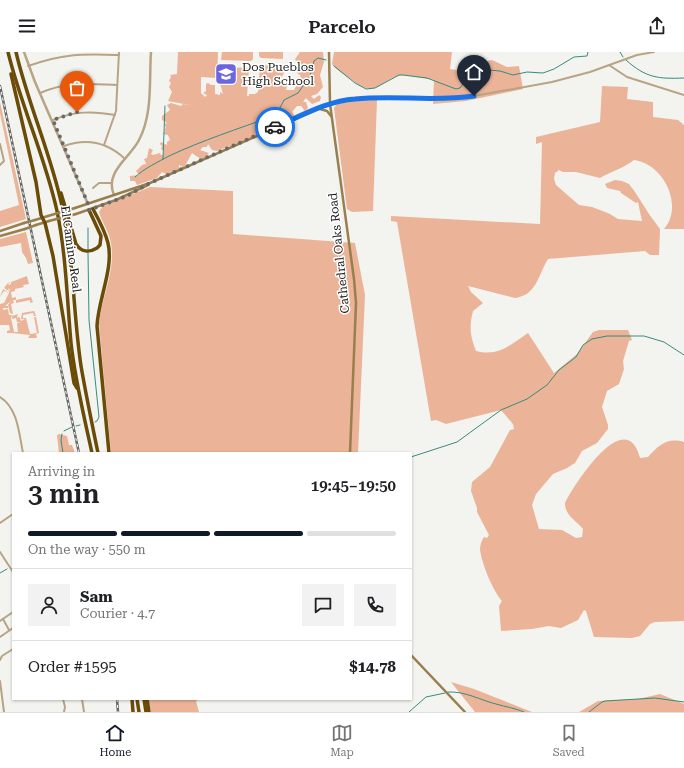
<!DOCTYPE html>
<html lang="en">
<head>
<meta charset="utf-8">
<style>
  :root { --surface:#fff; --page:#f2f2f2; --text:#202124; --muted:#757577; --line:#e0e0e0; --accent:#111827 }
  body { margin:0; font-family:"Roboto Serif",serif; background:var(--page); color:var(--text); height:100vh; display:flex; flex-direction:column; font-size:15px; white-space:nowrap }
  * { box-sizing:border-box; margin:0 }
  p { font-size:13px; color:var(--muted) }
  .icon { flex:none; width:22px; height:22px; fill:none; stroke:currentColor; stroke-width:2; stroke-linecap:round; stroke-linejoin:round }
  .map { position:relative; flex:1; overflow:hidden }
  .panel { position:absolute; left:12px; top:400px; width:400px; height:248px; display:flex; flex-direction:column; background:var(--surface); border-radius:0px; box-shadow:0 1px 3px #0004 }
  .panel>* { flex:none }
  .pin { position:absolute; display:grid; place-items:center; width:34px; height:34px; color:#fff; margin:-41px -17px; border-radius:50% 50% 50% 0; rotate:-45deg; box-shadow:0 0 4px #0007 }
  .pin .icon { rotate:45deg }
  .courier { position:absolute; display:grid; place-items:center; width:40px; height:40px; margin:-20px; border:3px solid #1a73e8; border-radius:50%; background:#fff; color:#222; box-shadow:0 1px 5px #0007 }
  .headline em { font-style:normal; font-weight:600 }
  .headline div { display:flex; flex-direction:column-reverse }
  .headline { display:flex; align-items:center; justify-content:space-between; height:68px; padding:0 16px }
  h1 { font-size:26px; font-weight:600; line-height:30px }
  .bar { display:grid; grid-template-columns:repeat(4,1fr); gap:6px 4px; align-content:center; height:48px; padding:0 16px }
  .bar i { height:5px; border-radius:3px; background:var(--line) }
  .bar .selected { background:var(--accent) }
  .bar p { grid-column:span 4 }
  .line { display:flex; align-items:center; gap:10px; padding:0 16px; border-top:1px solid var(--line) }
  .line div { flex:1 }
  .round { display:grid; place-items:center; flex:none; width:42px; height:42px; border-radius:0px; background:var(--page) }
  header { display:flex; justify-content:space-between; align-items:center; height:52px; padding:0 16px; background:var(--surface); font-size:18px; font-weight:600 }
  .dock { display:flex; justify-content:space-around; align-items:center; height:56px; border-top:1px solid var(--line); background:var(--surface); font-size:11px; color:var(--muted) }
  .dock a { display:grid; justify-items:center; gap:2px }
  .dock .selected { color:var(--accent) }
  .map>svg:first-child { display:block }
  .green { fill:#ebb397 }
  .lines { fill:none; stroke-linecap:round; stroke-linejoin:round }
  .stream { stroke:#378b7e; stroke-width:1 }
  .minor { stroke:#b7a485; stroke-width:2 }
  .tertiary { stroke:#b7a485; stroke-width:2.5 }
  .secondary { stroke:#997e4e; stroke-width:2.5 }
  .motorway { stroke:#6a4c08; stroke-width:3.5 }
  .rail-casing { stroke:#676764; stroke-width:2.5 }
  .rail { stroke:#fff; stroke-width:1; stroke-dasharray:3; stroke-linecap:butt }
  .secondary-bridge { stroke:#997e4e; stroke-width:2.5 }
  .done { stroke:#6a6b68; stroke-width:4; stroke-dasharray:0 7.2 }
  .route { stroke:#1a73e8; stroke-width:5 }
  .labels { text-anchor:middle; stroke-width:3; stroke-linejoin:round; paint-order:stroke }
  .poi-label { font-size:12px; fill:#21211f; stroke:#fff; text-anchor:start }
  .street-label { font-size:12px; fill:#21211f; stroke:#fff }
</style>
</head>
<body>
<header><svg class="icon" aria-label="menu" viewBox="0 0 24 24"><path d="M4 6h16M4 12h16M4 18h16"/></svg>Parcelo<svg class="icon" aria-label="share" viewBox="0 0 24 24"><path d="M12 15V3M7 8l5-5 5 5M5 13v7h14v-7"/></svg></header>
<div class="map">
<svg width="684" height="660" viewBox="0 0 684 660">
  <rect width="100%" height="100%" fill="#f3f4ef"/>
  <g class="green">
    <path d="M 178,0 L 218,0 L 217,26 L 201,25 L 201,41 L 205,45 L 207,43 L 203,41 L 206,39 L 206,32 L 208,31 L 211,33 L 215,33 L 215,42 L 220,43 L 220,40 L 223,42 L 219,28 L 221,13 L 223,11 L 225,15 L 247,16 L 249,17 L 247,44 L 249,44 L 249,42 L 255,42 L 258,40 L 260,15 L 261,13 L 286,14 L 283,23 L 277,30 L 284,31 L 287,35 L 286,38 L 294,38 L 296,34 L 293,32 L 298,25 L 302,28 L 300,23 L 297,21 L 298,18 L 301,15 L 299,10 L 297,10 L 295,7 L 300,0 L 323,0 L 324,10 L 320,23 L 323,35 L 317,42 L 311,44 L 314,47 L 319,43 L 321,45 L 320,49 L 312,52 L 306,46 L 303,50 L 306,50 L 308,56 L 305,59 L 301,54 L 297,54 L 292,60 L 294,63 L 292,66 L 288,65 C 279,77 233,93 217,99 L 212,98 L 208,92 L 207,95 L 203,95 L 200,98 L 209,101 L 204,107 L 199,106 L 192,101 L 185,114 L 183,115 L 179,113 L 179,117 L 166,122 L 162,120 L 157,126 L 137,133 L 135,129 L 130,129 L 130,124 L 139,123 L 136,119 L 142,113 L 146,112 L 144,107 L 147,106 L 149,96 L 153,98 L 151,102 L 153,103 L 160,101 L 161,103 L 163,103 L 164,99 L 161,97 L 162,94 L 160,92 L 161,90 L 167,93 L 167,90 L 170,88 L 168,83 L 163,82 L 164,80 L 166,79 L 164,78 L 166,76 L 164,72 L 167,71 L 162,68 L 162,64 L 170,58 L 167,53 L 171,51 L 181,54 L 183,52 L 189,53 L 168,49 L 172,40 L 169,35 L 171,31 L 169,29 L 171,25 L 170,23 L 177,22 Z"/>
    <path d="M 222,0 L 253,0 L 253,7 L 251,9 L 221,8 Z"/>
    <path d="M 259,0 L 283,0 L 283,7 L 261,6 L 259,4 Z"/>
    <path d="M 334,0 L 452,0 L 450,17 L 463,19 L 477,11 L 492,8 L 507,15 L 519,14 L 523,37 L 466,49 L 433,52 L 434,28 L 403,23 C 380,26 377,49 352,28 C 345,23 337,19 332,12 Z"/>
    <path d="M 602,34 L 628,35 L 627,47 L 653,50 L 653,65 L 678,68 L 684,73 L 684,177 L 664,177 C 684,154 664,112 634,108 C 624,116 610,120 600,126 L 576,120 L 563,120 L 559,118 L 555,121 L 554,127 L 556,133 L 579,153 L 592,155 L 610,162 L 618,167 L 642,169 L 638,150 L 636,151 L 621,141 L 620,139 L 607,136 L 605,132 L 615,128 L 622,129 L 629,132 L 635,140 L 649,162 L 660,177 L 659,203 L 650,203 L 645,199 L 548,207 C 538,223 537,243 515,246 L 468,234 L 471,240 L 483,251 L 473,259 C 469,275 470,283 476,299 C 499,305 510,293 528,281 L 554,321 L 577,302 L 593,280 L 599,278 L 628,278 L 632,288 L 629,289 L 623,309 L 624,317 L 619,332 L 607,339 L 602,355 L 608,373 L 608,377 L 597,391 L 582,399 L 575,411 L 567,416 L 553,422 L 536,442 L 532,453 L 539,477 L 562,478 L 576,486 L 582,485 L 583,477 C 576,468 565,464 565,451 C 575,431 626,352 640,406 L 648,405 C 659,393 667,385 684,390 L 684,569 L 655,570 L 650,572 L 640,584 L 632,586 L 594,585 L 586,559 L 584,558 L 578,568 L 561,576 L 549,574 L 532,577 L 501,579 L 499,554 L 502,549 C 493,539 481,510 480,497 C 480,493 482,488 484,485 L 487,486 L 489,483 L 477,460 L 477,456 L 471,439 L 472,430 L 490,415 L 510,378 L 514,377 L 513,372 L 501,358 L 446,372 L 436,368 L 431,369 L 397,170 L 391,169 L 391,164 L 540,172 L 542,90 L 536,92 L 536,85 L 600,70 Z"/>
    <path d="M 368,47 L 377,48 L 373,159 L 352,160 L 347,157 L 334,56 L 338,51 Z"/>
    <path d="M 0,50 L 26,167 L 0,175 L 0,159 L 19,153 L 0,61 Z"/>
    <path d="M 150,135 L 233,139 L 233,182 L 355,191 L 365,243 L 358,401 L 111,401 L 99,272 C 101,247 116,217 111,192 C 110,181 102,171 99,160 L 102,155 Z"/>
    <path d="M 26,180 L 33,211 L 28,212 L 26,206 L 22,200 L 21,191 L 0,195 L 0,187 Z"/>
    <path d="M 27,224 L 29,232 L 23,233 L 24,235 L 15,237 L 15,239 L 11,240 L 12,246 L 16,245 L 16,248 L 31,245 L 33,250 L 30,251 L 30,248 L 16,251 L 16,248 L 13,248 L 14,251 L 11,252 L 13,262 L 10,261 L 8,253 L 11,249 L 5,254 L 8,254 L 8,256 L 3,256 L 3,258 L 8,257 L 9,263 L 12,263 L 10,269 L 11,266 L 14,280 L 18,280 L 17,271 L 21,270 L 17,270 L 16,266 L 12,267 L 12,264 L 18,262 L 17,265 L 18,266 L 19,264 L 21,269 L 25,267 L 21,267 L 22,261 L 34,259 L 36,264 L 34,264 L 33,261 L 23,263 L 23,266 L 26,266 L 30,282 L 37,281 L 34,265 L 36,265 L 39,281 L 36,282 L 37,286 L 28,286 L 30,283 L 12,281 L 11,272 L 12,281 L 7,281 L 7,279 L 10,278 L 9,273 L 6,273 L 6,270 L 6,273 L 0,273 L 0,271 L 4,271 L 0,271 L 0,252 L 4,251 L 9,241 L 4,239 L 0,245 L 3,237 L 9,241 L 9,239 L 14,236 L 10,238 L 8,236 L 9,239 L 4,236 L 7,232 L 10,230 L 10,231 L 8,232 L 9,233 L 11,232 L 11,230 Z"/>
    <path d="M 59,382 L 67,384 L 69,393 L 72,393 L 75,401 L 59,401 L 57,383 Z"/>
    <path d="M 451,630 L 474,637 L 532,660 L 475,660 Z"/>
    <path d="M 660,642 L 684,652 L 684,660 L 579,660 L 598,649 L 638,647 Z"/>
    <path d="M 148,647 L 201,647 L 196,649 L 199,660 L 151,660 Z"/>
  </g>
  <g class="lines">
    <g class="stream">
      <path d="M 620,0 L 623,5"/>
      <path d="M 626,8 C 646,26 658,27 684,26"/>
      <path d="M 334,14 L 355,31 L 366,37 L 375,36 L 399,23 L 403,23 L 427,26 L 456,37 L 460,36 L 468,25 L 474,21 L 489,18 L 500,19 L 513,23 L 527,20 L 543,21 L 554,17 L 574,5 L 587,4 L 588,0"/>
      <path d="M 163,107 L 165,54"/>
      <path d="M 135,125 C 145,116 158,110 169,104 C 203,88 238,77 273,64 L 278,60 L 284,48 L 298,41 L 310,24 L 314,9 L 318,6 L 326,8"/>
      <path d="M 88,176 L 88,198"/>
      <path d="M 88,201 L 89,268 L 99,365 L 97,369 L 95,370"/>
      <path d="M 76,374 L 80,373"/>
      <path d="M 64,379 L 72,375"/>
      <path d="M 62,382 L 61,388 L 63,401"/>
      <path d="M 411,405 L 457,390 L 501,358 L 527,347 L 547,333 L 559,318 L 576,305 L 583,293 L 592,287 L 607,284 L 644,284 L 664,290 L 684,303"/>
      <path d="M 0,521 L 7,517"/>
      <path d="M 448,640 C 465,639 480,648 496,652 C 506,655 515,656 524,660"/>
      <path d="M 409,660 L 426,645 L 445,641"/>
      <path d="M 589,660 L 602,650 L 605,649 L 655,646 L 684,650"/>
    </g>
    <g class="minor">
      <path d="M 609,13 L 627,25 L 684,43"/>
      <path d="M 28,14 C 64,1 82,2 119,3"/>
      <path d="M 40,41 C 68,29 88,32 117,33"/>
      <path d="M 330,52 L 355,47 L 443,47 L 474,44 L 552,30 L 590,20 L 637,3 L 654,0"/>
      <path d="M 53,68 C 74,59 93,59 115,63"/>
      <path d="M 0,92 L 4,109 L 0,113"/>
      <path d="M 104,93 L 116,59 L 119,0"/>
      <path d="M 64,94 C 87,86 107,90 125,107"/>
      <path d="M 93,136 L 99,131 L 112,131"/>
      <path d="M 0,345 C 18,356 19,382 23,401"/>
      <path d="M 0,471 L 13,462"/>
      <path d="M 0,500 L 13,520"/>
      <path d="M 3,567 L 9,578"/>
      <path d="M 0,569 L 13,560"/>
      <path d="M 0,585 L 13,576"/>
      <path d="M 0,608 L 2,604 L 13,597"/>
      <path d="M 0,629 L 4,660"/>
      <path d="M 63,647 L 65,655 L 64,660"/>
      <path d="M 82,647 L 84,660"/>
    </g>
    <g class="tertiary">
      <path d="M 24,0 L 35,30 L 88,152"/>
      <path d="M 114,143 C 104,120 130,106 139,88 C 153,62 149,28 151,0"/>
    </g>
    <g class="secondary">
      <path d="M 329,0 L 330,52 L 354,227 L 356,251 L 350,401"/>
      <path d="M 320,57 L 327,59 L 331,64"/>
      <path d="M 75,156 L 150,131 L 330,52"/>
      <path d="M 76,162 L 116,148 L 148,133"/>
      <path d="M 35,168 L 48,164"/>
      <path d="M 36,173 L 49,169"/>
      <path d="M 0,179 L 24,171"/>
      <path d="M 0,184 L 25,177"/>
      <path d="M 411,603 L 465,660"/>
    </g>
    <g class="motorway">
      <path d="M 8,0 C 21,54 45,104 57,159 C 66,202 67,247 71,291 C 75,328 84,364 92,401"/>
      <path d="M 16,0 C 28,52 51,102 62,154 C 74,207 73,261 81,314 C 86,343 92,372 98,401"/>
      <path d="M 11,22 L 36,130 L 41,163 L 45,171 L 53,204 L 74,331 L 77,336"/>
      <path d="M 61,141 L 76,192 C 81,200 89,201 97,196 L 100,193 L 101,184 L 89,158"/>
      <path d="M 93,157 C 99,168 105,179 108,191 C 114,216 98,248 97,274 L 109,401"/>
      <path d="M 132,647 L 133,660"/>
      <path d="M 137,647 L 139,660"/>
      <path d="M 144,647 L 146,660"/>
      <path d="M 147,647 L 149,660"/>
    </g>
    <g class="rail-casing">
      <g id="rail">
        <path d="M 0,34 L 79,401"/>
        <path d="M 117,647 L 118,660"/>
      </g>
    </g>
    <use href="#rail" class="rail"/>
    <g class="secondary-bridge">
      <path d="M 48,164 L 75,156"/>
      <path d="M 49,169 L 76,162"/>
      <path d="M 24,171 L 35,168"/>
      <path d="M 25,177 L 36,173"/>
    </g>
  </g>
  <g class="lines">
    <path class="done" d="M 77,60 L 53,68 L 88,152 L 89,158 L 127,144 L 150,131 L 275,75"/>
    <path class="route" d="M 275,75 C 301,64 327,49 355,47 C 395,43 434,50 474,44"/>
  </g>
  <defs>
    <g id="school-square" transform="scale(1.15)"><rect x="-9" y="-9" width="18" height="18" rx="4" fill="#6b65df" stroke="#fff"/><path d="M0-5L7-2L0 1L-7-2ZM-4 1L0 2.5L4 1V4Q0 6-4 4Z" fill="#fff"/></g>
  </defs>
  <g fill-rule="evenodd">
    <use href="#school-square" x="226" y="22"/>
  </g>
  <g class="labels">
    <g class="poi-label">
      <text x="242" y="19">Dos Pueblos<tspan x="242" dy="14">High School</tspan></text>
    </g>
    <g class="street-label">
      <text transform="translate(71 197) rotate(82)" y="4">El Camino Real</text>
      <text transform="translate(339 201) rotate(-96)" y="4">Cathedral Oaks Road</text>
    </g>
  </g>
</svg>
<div class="pin" style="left:77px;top:60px;background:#ea580c"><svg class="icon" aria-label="bag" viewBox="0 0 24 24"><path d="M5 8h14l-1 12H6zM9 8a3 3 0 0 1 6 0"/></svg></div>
<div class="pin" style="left:474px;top:44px;background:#1f2937"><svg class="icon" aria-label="home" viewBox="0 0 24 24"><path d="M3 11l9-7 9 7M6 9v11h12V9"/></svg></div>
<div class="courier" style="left:275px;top:75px"><svg class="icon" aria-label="car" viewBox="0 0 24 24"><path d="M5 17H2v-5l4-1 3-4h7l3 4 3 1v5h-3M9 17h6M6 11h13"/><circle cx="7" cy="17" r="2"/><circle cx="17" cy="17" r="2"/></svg></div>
<section class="panel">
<div class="headline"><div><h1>3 min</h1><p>Arriving in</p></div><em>19:45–19:50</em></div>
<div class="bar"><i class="selected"></i><i class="selected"></i><i class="selected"></i><i></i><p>On the way · 550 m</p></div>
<div class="line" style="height:72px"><a class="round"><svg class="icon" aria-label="person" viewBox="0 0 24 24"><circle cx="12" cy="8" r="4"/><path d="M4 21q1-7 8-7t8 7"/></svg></a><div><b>Sam</b><p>Courier · 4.7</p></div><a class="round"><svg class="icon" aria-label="chat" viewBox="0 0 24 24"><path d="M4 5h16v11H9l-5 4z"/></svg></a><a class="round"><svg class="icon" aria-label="phone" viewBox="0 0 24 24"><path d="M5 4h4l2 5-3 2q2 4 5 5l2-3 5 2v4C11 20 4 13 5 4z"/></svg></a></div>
<div class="line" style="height:52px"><div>Order #1595</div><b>$14.78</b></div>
</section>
</div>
<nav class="dock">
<a class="selected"><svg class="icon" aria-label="home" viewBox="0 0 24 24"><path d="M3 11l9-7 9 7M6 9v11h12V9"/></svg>Home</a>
<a><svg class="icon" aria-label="map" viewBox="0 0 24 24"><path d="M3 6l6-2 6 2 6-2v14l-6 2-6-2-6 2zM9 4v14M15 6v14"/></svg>Map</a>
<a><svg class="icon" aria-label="saved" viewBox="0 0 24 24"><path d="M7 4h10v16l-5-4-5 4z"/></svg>Saved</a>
</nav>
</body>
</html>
